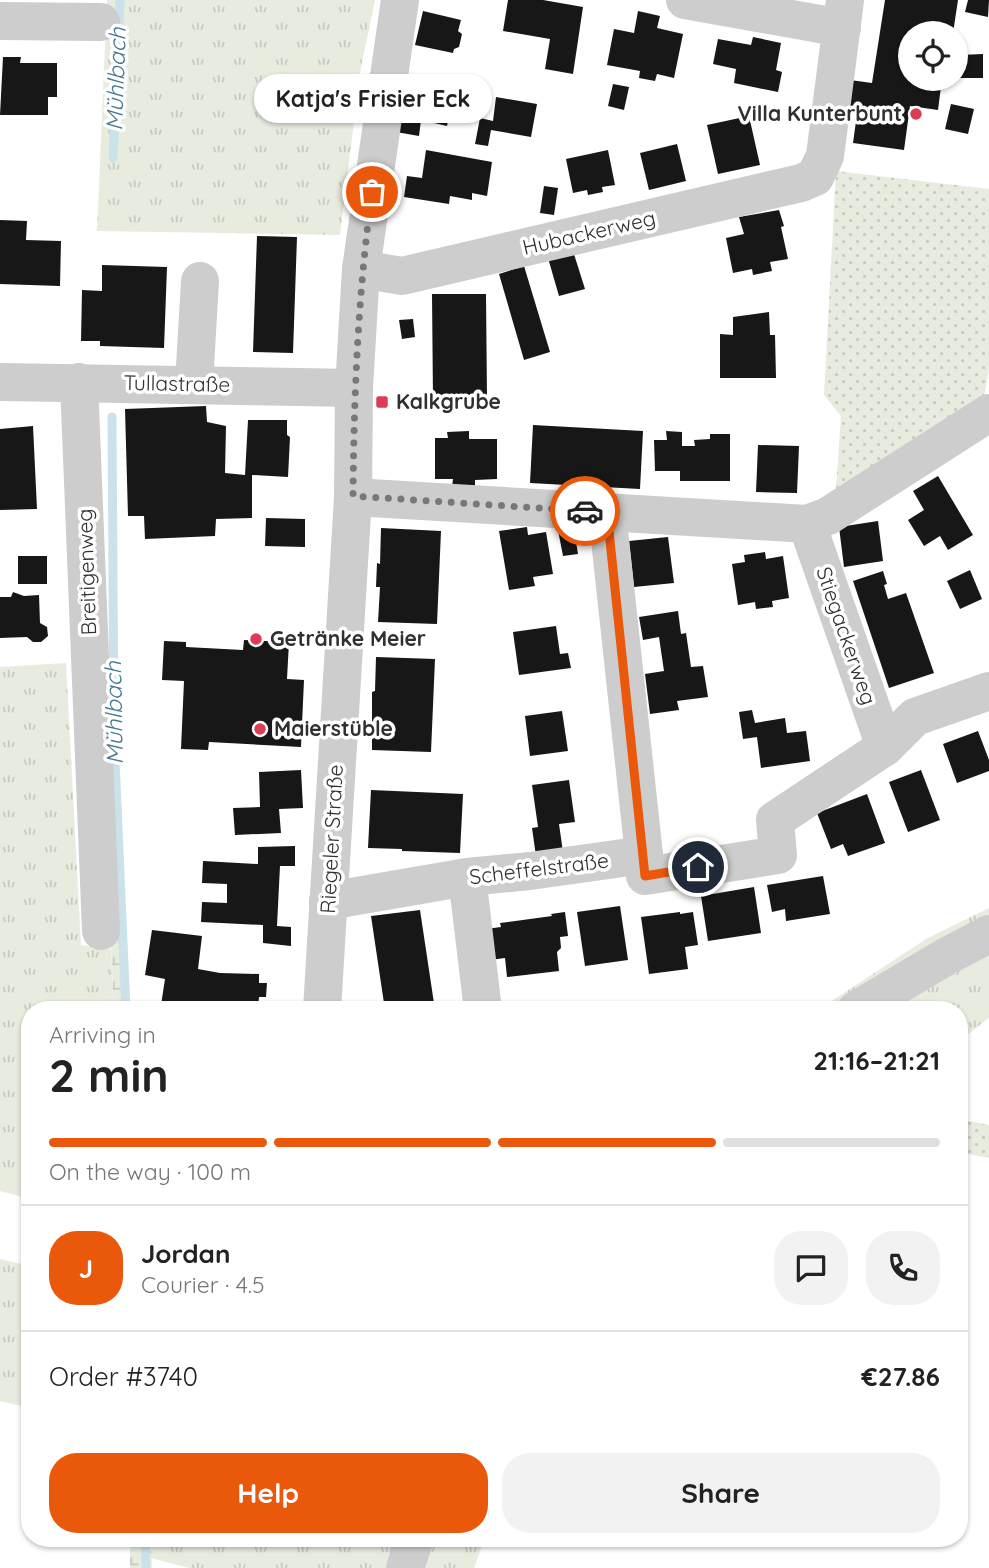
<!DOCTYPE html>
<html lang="en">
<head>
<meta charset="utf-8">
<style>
  :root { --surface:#fff; --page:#f2f2f2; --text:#222; --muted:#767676; --line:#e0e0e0; --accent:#ea580c }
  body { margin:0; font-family:Quicksand,sans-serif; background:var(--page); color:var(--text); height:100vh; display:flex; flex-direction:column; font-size:26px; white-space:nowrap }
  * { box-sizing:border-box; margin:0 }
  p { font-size:23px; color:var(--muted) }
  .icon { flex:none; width:38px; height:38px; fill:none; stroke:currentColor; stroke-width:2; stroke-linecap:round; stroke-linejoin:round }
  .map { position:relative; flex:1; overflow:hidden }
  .panel { position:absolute; left:21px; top:1001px; width:947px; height:546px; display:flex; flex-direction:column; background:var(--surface); border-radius:28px; box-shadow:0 2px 5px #0004 }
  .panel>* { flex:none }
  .tools { position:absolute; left:898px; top:21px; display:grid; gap:14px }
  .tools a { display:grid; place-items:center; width:70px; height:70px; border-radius:50%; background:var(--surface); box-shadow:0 2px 5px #0004; font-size:35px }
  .pin { position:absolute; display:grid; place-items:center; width:60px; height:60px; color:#fff; margin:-30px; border:4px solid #fff; border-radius:50%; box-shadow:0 2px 7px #0007 }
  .courier { position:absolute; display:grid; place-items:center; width:70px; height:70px; margin:-35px; border:5px solid #ea580c; border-radius:50%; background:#fff; color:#222; box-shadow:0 2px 9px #0007 }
  .bubble { position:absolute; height:49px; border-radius:24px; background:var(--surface); box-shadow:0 2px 5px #0004; font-size:23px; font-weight:700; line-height:49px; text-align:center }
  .overview em { font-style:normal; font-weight:700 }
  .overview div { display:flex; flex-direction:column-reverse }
  .overview { display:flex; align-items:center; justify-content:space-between; height:119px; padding:0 28px }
  h1 { font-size:46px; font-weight:700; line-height:52px }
  .bar { display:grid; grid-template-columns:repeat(4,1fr); gap:10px 7px; align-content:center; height:84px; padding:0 28px }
  .bar i { height:9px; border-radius:5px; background:var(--line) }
  .bar .active { background:var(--accent) }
  .bar p { grid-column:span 4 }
  .line { display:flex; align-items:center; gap:18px; padding:0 28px; border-top:2px solid var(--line) }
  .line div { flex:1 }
  .round { display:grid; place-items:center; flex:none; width:74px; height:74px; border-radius:28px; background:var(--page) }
  .primary-button { display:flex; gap:14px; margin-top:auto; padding:14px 28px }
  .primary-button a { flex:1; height:80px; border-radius:28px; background:var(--accent); color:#fff; font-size:28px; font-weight:700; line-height:80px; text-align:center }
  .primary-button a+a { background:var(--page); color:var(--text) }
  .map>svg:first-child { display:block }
  .grass { fill:url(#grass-tufts) }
  .wetland { fill:url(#wetland-marsh) }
  .park { fill:url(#park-dots) }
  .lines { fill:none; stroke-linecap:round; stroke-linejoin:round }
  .stream { stroke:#cce2eb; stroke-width:9 }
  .building { fill:#171717 }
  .minor { stroke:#cdcdcd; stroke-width:38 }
  .done { stroke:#787878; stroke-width:7; stroke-dasharray:0 12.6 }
  .route { stroke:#ea580c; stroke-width:9 }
  .poi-dot { fill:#de3b56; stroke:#fff; stroke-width:2.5 }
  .labels { text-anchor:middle; stroke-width:7; stroke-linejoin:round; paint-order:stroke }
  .poi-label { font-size:21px; font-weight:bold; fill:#303030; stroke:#fff; text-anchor:start }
  .street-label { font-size:21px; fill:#303030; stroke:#fff }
  .water-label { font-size:23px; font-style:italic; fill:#417890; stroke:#fff }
</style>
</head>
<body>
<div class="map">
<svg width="989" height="1568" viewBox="0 0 989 1568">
  <defs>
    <pattern id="grass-tufts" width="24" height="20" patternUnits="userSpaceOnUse" patternTransform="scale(1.75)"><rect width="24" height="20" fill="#e7ecdf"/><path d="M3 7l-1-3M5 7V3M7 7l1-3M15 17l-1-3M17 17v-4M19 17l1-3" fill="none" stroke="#c6cbc0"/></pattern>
    <pattern id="wetland-marsh" width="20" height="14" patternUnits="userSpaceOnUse" patternTransform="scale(1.75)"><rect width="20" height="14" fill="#e7ecdf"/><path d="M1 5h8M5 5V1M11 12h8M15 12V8" fill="none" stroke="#c6cbc0"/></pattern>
    <pattern id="park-dots" width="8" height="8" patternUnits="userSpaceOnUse" patternTransform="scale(1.75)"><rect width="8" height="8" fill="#e7ecdf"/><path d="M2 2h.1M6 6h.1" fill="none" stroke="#c6cbc0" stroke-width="1.8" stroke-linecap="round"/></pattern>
  </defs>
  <rect width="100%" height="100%" fill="#fff"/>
  <g class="grass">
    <path d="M 107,0 L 375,0 L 360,72 L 340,235 L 97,231 Z"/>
    <path d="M 66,663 L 81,945 L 111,949 L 114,1010 L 30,1010 L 30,1199 L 0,1191 L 0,667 Z"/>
    <path d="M 989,908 L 989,1018 L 959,1041 L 959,1010 L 818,1010 L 926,939 Z"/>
    <path d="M 0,1259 L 30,1266 L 30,1408 L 0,1401 Z"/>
    <path d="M 151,1538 L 485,1538 L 474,1568 L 189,1568 L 151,1558 Z"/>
  </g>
  <g class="wetland">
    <path d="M 121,800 L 129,1010 L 114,1010 L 104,802 Z"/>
    <path d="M 130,1538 L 151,1538 L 152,1568 L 130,1568 Z"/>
  </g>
  <g class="park">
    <path d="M 836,171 L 989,189 L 989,369 L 984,397 L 932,427 L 836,489 L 841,416 L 824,395 Z"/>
    <path d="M 959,1119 L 989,1125 L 989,1158 L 959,1152 Z"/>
  </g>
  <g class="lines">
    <g class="stream">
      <path d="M 113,158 L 120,0"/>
      <path d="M 112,417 L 114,737 L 126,1010"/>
      <path d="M 145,1538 L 146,1568"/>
    </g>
  </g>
  <g class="building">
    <path d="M 508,0 L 543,0 L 583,7 L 573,74 L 545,69 L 550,39 L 503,31 Z"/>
    <path d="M 885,0 L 958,0 L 953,33 L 910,33 L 910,79 L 942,79 L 938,110 L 910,106 L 904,150 L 853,143 L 857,114 L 845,113 L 850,80 L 872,83 Z"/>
    <path d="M 968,0 L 989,0 L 988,17 L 965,12 Z"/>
    <path d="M 423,11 L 461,20 L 458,31 L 462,34 L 459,47 L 454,49 L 453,53 L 415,45 Z"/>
    <path d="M 638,11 L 660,16 L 657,28 L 683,34 L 674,78 L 657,74 L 655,81 L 639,78 L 640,71 L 607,65 L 614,29 L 634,33 Z"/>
    <path d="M 753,37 L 781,43 L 776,70 L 782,72 L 778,92 L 734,83 L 736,69 L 713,64 L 718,39 L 751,45 Z"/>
    <path d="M 983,54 L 983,78 L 960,78 L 960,55 Z"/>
    <path d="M 3,57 L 21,57 L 20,63 L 57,63 L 57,97 L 48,97 L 48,115 L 0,115 Z"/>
    <path d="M 415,79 L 458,88 L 454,109 L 451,108 L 447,126 L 421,120 L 419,136 L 396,132 L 400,94 L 412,96 Z"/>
    <path d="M 613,84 L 629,87 L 624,110 L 608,106 Z"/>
    <path d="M 496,97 L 537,104 L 531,137 L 491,130 L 488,146 L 475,144 L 480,118 L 493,121 Z"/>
    <path d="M 951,104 L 974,109 L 968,134 L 945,129 Z"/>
    <path d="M 749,116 L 760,165 L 718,174 L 707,125 Z"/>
    <path d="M 677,144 L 686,181 L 649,190 L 640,153 Z"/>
    <path d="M 426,150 L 492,162 L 487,196 L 472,193 L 472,200 L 450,196 L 449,204 L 404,197 L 407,176 L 422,178 Z"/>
    <path d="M 608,150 L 615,185 L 602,187 L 603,192 L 588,195 L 587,190 L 573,193 L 566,159 Z"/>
    <path d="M 544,186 L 558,188 L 554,215 L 540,213 Z"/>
    <path d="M 779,210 L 784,226 L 781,227 L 788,259 L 770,262 L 772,271 L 753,275 L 752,269 L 733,273 L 726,238 L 744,234 L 739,217 Z"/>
    <path d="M 0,220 L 27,221 L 26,240 L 61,241 L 60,286 L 0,284 Z"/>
    <path d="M 257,236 L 297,237 L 293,353 L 253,352 Z"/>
    <path d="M 573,251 L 585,289 L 559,296 L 548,258 Z"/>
    <path d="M 102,265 L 167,267 L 164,348 L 100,346 L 100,341 L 81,341 L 82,290 L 102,291 Z"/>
    <path d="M 524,266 L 550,352 L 524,360 L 499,274 Z"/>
    <path d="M 432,294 L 486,294 L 487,399 L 433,400 Z"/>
    <path d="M 769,312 L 770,335 L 775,335 L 776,378 L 720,378 L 720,334 L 733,335 L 733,317 Z"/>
    <path d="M 413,319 L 415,337 L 402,339 L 399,320 Z"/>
    <path d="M 206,406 L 207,422 L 226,426 L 225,473 L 245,475 L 248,420 L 287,420 L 287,435 L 290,437 L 288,477 L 252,475 L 252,518 L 216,519 L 215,536 L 145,539 L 144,516 L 128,516 L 125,409 Z"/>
    <path d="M 533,425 L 643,431 L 640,489 L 530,483 Z"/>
    <path d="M 33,426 L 37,509 L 0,510 L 0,429 Z"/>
    <path d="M 469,431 L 469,439 L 497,439 L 497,479 L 475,480 L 475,487 L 452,487 L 453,479 L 435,479 L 435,438 L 448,438 L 447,432 Z"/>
    <path d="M 666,431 L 682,432 L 682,446 L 695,446 L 694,440 L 710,439 L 710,434 L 730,434 L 730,481 L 680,481 L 680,471 L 655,471 L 654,440 L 667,440 Z"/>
    <path d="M 758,445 L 799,446 L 797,493 L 756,492 Z"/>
    <path d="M 938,476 L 973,535 L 948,550 L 940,536 L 924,546 L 908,520 L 924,510 L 913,491 Z"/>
    <path d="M 266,518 L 305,519 L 305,547 L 265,546 Z"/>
    <path d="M 878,521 L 883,561 L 844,567 L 839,527 Z"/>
    <path d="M 573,523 L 578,554 L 563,556 L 557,525 Z"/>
    <path d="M 527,527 L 528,535 L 546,532 L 553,574 L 533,577 L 535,586 L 509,590 L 499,531 Z"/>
    <path d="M 381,528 L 441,531 L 437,624 L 378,622 L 380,587 L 376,587 L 377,563 L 380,564 Z"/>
    <path d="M 668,537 L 674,583 L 634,587 L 629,541 Z"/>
    <path d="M 765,552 L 766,559 L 783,556 L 789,598 L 772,601 L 773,607 L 756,609 L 755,602 L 738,605 L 732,564 L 745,562 L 744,555 Z"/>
    <rect x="18" y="556" width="29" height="28"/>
    <path d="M 970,570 L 982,599 L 960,609 L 947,581 Z"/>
    <path d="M 883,571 L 887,584 L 884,585 L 888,599 L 906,593 L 934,673 L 889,688 L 853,581 Z"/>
    <path d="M 13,592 L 24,596 L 39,595 L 40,623 L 47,627 L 48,636 L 41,642 L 33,642 L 27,637 L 0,638 L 0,597 L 11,597 Z"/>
    <path d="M 678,611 L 681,634 L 686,633 L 691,667 L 703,666 L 708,697 L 677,701 L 679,710 L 650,714 L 645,674 L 664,671 L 659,637 L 643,640 L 639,617 Z"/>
    <path d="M 556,626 L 560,654 L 568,653 L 571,668 L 519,675 L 513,632 Z"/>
    <path d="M 244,640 L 289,642 L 287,679 L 304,680 L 301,747 L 209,742 L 208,750 L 181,749 L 184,681 L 162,680 L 164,641 L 186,642 L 186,647 L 243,650 Z"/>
    <path d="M 376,657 L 435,659 L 431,752 L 372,750 L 372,692 L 375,691 Z"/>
    <path d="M 752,710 L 755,723 L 785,718 L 787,733 L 806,731 L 810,761 L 761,768 L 757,737 L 743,739 L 739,712 Z"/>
    <path d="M 562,711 L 568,751 L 530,756 L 525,716 Z"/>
    <path d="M 978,731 L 989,760 L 989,771 L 957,783 L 943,744 Z"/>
    <path d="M 301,770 L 303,808 L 279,809 L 281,833 L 235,835 L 233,808 L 260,807 L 259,772 Z"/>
    <path d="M 921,770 L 940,820 L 908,832 L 889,782 Z"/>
    <path d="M 569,780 L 575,822 L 559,824 L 563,852 L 536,856 L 532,828 L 538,827 L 532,785 Z"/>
    <path d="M 371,790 L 463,794 L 460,853 L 402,851 L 402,849 L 368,848 Z"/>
    <path d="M 867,794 L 885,843 L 848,856 L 843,844 L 831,849 L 817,813 Z"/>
    <path d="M 295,846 L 295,866 L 280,866 L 277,926 L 291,927 L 291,946 L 263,943 L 263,925 L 201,922 L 202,902 L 227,903 L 227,884 L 202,883 L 203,861 L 258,864 L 258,847 Z"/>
    <path d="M 823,876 L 830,914 L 786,921 L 785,909 L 772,912 L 767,885 Z"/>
    <path d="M 754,887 L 761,933 L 708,941 L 701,896 Z"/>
    <path d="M 620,906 L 628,960 L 585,966 L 577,912 Z"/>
    <path d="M 420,910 L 435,1010 L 385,1010 L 371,916 Z"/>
    <path d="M 565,912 L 568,936 L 560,937 L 561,948 L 557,952 L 559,971 L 507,977 L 505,958 L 490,960 L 486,929 L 501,927 L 500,923 L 552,916 L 551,914 Z"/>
    <path d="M 680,912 L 680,914 L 693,912 L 698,945 L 685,947 L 688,969 L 649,974 L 641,917 Z"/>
    <path d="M 152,930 L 202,936 L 198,969 L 220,973 L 259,974 L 259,983 L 267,983 L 266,997 L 259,997 L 258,1010 L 198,1010 L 161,1005 L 165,979 L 145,975 Z"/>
  </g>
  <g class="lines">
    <g class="minor">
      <path d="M 685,0 L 842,28"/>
      <path d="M 0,21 L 101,22"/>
      <path d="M 361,269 L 402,276 L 801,183 L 815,177 L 825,156 L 845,0"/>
      <path d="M 0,382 L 354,388"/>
      <path d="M 79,382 L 101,931"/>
      <path d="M 194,384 L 200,281"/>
      <path d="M 353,497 L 807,524 L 828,516 L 989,413"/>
      <path d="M 607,512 L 644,855"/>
      <path d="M 807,524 L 885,747"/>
      <path d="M 467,877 L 483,1010"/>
      <path d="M 328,901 L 467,877 L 530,871 L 644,855 L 645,876 L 778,855 L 775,820 L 885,747 L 915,717 L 989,691"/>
      <path d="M 322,1010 L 353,497 L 354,388 L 361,269 L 400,0"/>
      <path d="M 856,1010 L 947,956 L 989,934"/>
      <path d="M 405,1568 L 415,1538"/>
    </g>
  </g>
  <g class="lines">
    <path class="done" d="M 372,192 C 358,294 354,393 353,496 L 585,511"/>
    <path class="route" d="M 585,511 L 607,512 L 645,876 L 698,867"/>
  </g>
  <g class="poi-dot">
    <circle cx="916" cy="114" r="7"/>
    <rect x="375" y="395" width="14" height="14" rx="3.5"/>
    <circle cx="256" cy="639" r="7"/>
    <circle cx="260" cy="729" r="7"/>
  </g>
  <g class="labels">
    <g class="poi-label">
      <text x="902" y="121" text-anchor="end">Villa Kunterbunt</text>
      <text x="396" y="409">Kalkgrube</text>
      <text x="270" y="646">Getränke Meier</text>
      <text x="274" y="736">Maierstüble</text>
    </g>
    <g class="street-label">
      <text transform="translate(589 233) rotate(-13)" y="7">Hubackerweg</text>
      <text transform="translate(177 384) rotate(1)" y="7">Tullastraße</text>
      <text transform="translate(87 572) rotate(-92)" y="7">Breitigenweg</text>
      <text transform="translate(846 636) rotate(71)" y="7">Stiegackerweg</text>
      <text transform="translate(332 839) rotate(-87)" y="7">Riegeler Straße</text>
      <text transform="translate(539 869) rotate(-7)" y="7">Scheffelstraße</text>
    </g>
    <g class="water-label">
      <text transform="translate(116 79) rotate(-88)" y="8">Mühlbach</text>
      <text transform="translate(114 713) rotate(-91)" y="8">Mühlbach</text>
    </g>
  </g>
</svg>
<div class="tools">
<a><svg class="icon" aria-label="locate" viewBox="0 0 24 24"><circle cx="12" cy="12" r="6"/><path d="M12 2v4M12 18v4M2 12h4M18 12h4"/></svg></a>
</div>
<div class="pin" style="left:372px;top:192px;background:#ea580c"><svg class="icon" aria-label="bag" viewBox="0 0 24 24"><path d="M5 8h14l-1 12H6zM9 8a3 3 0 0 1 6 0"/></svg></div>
<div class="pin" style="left:698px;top:867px;background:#1f2937"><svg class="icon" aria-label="home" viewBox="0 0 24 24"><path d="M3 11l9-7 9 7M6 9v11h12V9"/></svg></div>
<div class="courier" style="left:585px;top:511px"><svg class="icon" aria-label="car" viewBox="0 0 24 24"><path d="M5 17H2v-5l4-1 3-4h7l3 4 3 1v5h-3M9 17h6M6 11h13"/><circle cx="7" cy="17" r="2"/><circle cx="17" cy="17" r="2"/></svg></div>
<div class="bubble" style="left:254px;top:74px;width:238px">Katja's Frisier Eck</div>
<section class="panel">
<div class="overview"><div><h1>2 min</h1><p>Arriving in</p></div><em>21:16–21:21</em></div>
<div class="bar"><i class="active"></i><i class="active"></i><i class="active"></i><i></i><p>On the way · 100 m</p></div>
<div class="line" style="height:126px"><b class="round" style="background:var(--accent);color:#fff">J</b><div><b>Jordan</b><p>Courier · 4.5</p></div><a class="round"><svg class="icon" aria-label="chat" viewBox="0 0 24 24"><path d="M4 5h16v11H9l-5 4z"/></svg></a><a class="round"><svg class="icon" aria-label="phone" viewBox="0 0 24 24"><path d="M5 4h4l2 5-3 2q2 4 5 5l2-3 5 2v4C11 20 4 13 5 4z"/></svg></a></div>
<div class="line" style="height:91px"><div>Order #3740</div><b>€27.86</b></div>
<div class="primary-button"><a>Help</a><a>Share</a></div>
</section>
</div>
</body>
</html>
